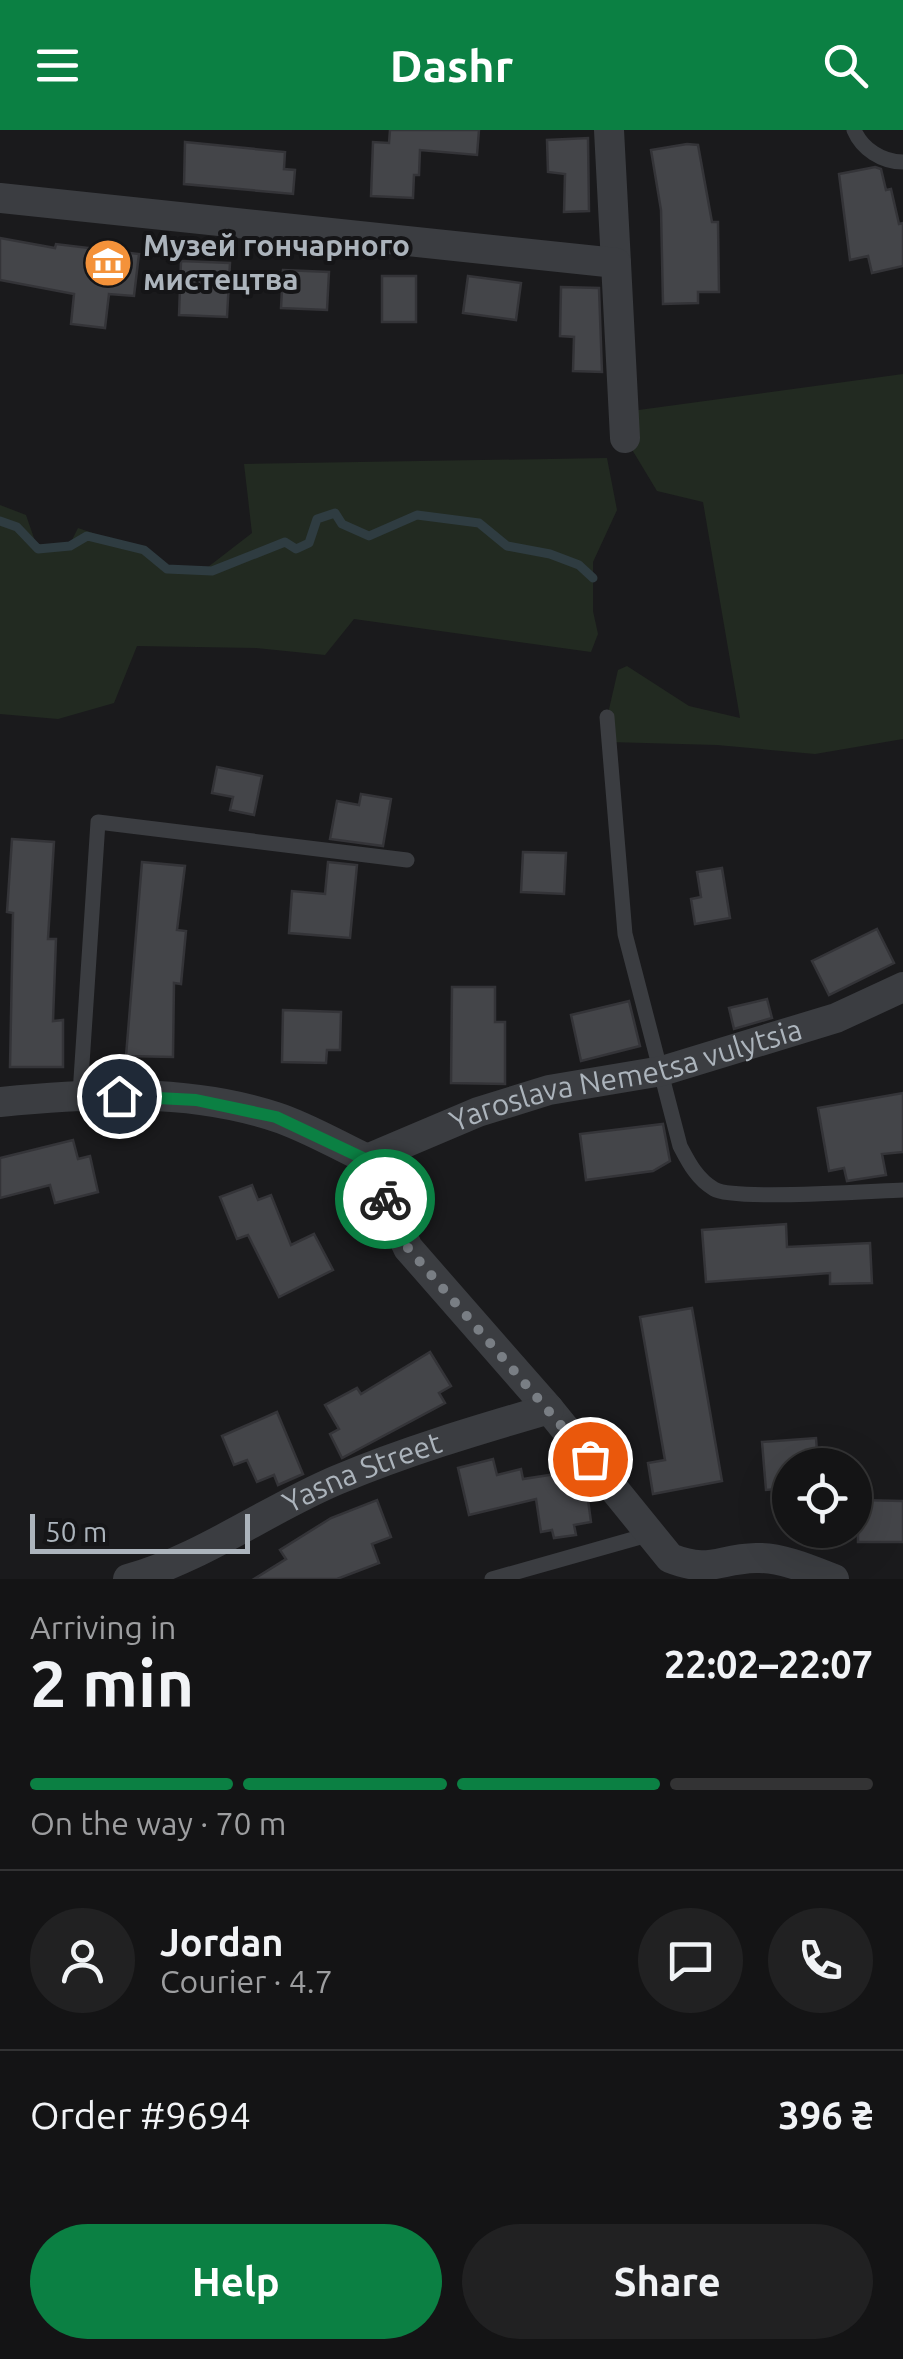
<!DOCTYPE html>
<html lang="en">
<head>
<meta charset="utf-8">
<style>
  :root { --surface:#141415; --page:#212122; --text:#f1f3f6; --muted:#9d9ea0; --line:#333334; --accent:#0b8043 }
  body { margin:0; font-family:Ubuntu,sans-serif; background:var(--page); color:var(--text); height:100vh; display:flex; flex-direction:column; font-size:38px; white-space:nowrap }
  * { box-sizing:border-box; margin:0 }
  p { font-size:32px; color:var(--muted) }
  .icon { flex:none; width:55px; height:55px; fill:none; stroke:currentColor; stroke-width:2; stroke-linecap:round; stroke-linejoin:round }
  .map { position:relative; height:1449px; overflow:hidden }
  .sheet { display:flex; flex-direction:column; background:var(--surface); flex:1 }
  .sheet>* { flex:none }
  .buttons { position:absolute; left:772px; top:1318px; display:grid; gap:20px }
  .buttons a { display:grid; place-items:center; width:100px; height:100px; border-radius:50%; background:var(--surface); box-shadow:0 10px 40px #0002,0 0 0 2px var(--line); font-size:50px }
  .scale { position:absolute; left:30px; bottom:25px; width:220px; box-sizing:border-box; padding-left:10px; border:5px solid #acb4bc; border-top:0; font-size:28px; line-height:35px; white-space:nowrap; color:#acb4bc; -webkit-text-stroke:8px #151517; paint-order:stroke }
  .pin { position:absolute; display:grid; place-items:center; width:85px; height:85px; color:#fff; margin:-42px; border:5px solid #fff; border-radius:50%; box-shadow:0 2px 10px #0007 }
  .courier { position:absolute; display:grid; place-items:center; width:100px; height:100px; margin:-50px; border:8px solid #0b8043; border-radius:50%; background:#fff; color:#222; box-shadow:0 2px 12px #0007 }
  .head em { font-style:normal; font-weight:700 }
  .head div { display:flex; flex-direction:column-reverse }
  .head { display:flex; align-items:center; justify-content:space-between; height:170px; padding:0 30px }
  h1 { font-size:65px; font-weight:700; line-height:75px }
  .bar { display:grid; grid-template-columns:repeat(4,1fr); gap:15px 10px; align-content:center; height:120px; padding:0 30px }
  .bar i { height:12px; border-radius:8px; background:var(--line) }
  .bar .active { background:var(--accent) }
  .bar p { grid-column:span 4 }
  .line { display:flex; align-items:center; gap:25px; padding:0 30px; border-top:2px solid var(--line) }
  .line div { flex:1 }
  .round { display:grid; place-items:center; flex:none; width:105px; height:105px; border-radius:52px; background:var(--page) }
  .cta { display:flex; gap:20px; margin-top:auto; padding:20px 30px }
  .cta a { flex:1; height:115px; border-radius:60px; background:var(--accent); color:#fff; font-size:40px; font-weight:700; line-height:115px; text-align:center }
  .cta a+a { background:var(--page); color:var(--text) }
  header { display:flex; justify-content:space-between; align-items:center; height:130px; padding:0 30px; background:var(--accent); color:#fff; font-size:45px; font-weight:700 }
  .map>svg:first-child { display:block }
  .green { fill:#222a21 }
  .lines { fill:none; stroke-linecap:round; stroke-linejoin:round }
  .stream { stroke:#2f3c41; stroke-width:9 }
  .building { fill:#444549; stroke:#343438; stroke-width:2.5 }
  .service { stroke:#3b3d41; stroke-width:15 }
  .minor { stroke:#3b3d41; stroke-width:30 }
  .done { stroke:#797e84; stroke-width:10; stroke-dasharray:0 18 }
  .route { stroke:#0b8043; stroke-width:12 }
  .labels { text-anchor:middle; stroke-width:8; stroke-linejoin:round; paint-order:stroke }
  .poi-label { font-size:30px; font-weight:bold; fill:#acb4bc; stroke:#151517; text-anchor:start }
  .street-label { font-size:30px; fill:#acb4bc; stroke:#151517 }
</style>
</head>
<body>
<header><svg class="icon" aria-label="menu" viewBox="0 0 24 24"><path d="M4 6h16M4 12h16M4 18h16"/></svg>Dashr<svg class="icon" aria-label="search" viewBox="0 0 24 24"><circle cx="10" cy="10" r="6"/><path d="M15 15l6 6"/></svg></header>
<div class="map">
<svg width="903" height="1449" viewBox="0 0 903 1449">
  <rect width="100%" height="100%" fill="#1a1a1c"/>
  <g class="green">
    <path d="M 903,244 L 903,609 L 815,624 L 717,615 L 609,612 L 607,588 L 618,540 L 627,536 L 689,576 L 740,588 L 703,372 L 657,361 L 625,308 L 624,282 Z"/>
    <path d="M 607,328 L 617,380 L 593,432 L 593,481 L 598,504 L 591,522 L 354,489 L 325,525 L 256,518 L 137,516 L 114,573 L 58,589 L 0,584 L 0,375 L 26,385 L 36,414 L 69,416 L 78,398 L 154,424 L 167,439 L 208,437 L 252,403 L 244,334 Z"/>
  </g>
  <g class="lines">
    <path class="stream" d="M 0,391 L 17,397 L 38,419 L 70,416 L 87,406 L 144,420 L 167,439 L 212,441 L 285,412 L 296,419 L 309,413 L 317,389 L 335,383 L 342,394 L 369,406 L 417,385 L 479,393 L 507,416 L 550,424 L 579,435 L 593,448"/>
  </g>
  <g class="building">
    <path d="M 390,0 L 479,0 L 477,25 L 420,20 L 419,45 L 414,45 L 413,68 L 371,66 L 373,12 L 389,13 Z"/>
    <path d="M 588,8 L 589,81 L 564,82 L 565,44 L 548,42 L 547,10 Z"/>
    <path d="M 185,12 L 285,22 L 284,39 L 295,40 L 293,64 L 184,54 Z"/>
    <path d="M 687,14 L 698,15 L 712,92 L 718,92 L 719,162 L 698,162 L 698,173 L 663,174 L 661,80 L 651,20 Z"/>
    <path d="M 875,37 L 881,39 L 886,60 L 891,59 L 899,94 L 903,93 L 903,136 L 872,143 L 868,126 L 850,130 L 839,44 Z"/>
    <path d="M 0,108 L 55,118 L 56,114 L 139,124 L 134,166 L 109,164 L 105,198 L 71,194 L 74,164 L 0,150 Z"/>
    <path d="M 181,131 L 230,133 L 227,187 L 179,185 Z"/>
    <path d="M 283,140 L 329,142 L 327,180 L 281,178 Z"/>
    <rect x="382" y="146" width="34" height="46"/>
    <path d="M 468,146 L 521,153 L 516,190 L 463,183 Z"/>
    <path d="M 561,157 L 599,158 L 602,242 L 573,241 L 574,207 L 560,206 Z"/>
    <path d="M 217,637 L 262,646 L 254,685 L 230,680 L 233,667 L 212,663 Z"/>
    <path d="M 361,664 L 391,669 L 383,716 L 330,709 L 337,671 L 359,675 Z"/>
    <path d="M 12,709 L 54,712 L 48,809 L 56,809 L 53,891 L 63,890 L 63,937 L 10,937 L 13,783 L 7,782 Z"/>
    <path d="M 523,722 L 566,723 L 564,764 L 521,762 Z"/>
    <path d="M 142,732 L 185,736 L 177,800 L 186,801 L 181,854 L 174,853 L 173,927 L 126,926 Z"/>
    <path d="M 328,732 L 357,735 L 350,808 L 289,803 L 292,761 L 325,764 Z"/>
    <path d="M 722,738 L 730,788 L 695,794 L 691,769 L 701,767 L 697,742 Z"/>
    <path d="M 877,799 L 894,833 L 829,865 L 812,831 Z"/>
    <path d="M 452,857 L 495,857 L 495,892 L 505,892 L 505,954 L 451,953 Z"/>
    <path d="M 767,869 L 772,888 L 734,899 L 729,878 Z"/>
    <path d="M 629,871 L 640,916 L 581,931 L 571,885 Z"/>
    <path d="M 283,880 L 341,882 L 340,920 L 327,920 L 326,933 L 282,932 Z"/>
    <path d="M 903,963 L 903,1022 L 882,1024 L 886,1045 L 847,1051 L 844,1038 L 829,1041 L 818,978 Z"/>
    <path d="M 663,994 L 670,1031 L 653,1041 L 586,1050 L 580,1004 Z"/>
    <path d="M 73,1010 L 78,1029 L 90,1026 L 98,1062 L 55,1073 L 50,1055 L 0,1068 L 0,1028 Z"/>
    <path d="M 252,1055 L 258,1070 L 271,1065 L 291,1115 L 314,1104 L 333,1140 L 279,1167 L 248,1105 L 237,1109 L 220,1067 Z"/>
    <path d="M 786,1094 L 787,1117 L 870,1113 L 872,1153 L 830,1154 L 830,1143 L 706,1152 L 702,1100 Z"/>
    <path d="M 692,1178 L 722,1351 L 653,1364 L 648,1333 L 665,1330 L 640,1187 Z"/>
    <path d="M 430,1222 L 451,1256 L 439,1263 L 445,1273 L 342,1328 L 330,1304 L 339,1299 L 325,1275 L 357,1258 L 361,1264 Z"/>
    <path d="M 277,1282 L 303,1344 L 278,1355 L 274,1345 L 257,1352 L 247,1330 L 234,1335 L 222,1306 Z"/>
    <path d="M 816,1308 L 818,1335 L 790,1335 L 790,1358 L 766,1360 L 762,1312 Z"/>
    <path d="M 493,1329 L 497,1345 L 521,1339 L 523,1349 L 575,1341 L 588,1357 L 577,1360 L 577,1364 L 587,1362 L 591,1392 L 574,1395 L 576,1405 L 554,1408 L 552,1400 L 541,1402 L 536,1369 L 469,1385 L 458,1338 Z"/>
    <path d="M 377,1370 L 391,1407 L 372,1414 L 379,1433 L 337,1449 L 254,1449 L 286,1429 L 280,1420 L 331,1388 Z"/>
    <path d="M 858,1370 L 903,1371 L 903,1412 L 858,1412 Z"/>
  </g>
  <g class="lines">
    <g class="service">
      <path d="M 854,0 C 862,19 882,32 903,32"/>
      <path d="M 607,587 L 625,804 L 680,1016 C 689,1033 697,1049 714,1059 C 734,1071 871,1061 903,1060"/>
      <path d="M 80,964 L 98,692 L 407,730"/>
      <path d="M 492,1449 L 651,1404"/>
    </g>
    <g class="minor">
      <path d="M 609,0 L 616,133"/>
      <path d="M 0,68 L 616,133 L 625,308"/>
      <path id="s1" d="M 0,972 C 90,963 189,958 276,987 C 307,997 337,1015 367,1029 L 478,982 L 549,960 L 662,941 L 836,888 L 903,857"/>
      <path d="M 367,1029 L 408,1118 L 549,1279 L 670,1428 C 711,1444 717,1429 756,1428 C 781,1427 811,1440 834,1449"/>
      <path id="s2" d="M 128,1449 C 203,1428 266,1380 337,1350 C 406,1321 477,1300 549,1279"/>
    </g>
  </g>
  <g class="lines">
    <path class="done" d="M 385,1069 L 408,1118 L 590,1329"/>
    <path class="route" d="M 119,966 L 196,970 L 276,987 L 367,1030 L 385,1069"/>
  </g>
  <defs>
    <g id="museum-disc" transform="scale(2.5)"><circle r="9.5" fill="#f4923a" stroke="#151517"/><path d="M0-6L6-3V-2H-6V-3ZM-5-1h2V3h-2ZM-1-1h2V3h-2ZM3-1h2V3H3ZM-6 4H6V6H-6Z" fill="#fff"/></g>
  </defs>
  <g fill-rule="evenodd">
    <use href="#museum-disc" x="108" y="133"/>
  </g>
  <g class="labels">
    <g class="poi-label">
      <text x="143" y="126">Музей гончарного<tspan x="143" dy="34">мистецтва</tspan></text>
    </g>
    <g class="street-label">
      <text dy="10" stroke="none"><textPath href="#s1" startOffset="652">Yaroslava Nemetsa vulytsia</textPath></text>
      <text dy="10" stroke="none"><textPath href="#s2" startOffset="258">Yasna Street</textPath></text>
    </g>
  </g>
</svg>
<div class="buttons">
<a><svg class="icon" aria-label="locate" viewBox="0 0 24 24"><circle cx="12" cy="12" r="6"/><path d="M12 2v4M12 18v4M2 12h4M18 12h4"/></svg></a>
</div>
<div class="scale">50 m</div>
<div class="pin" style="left:590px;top:1329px;background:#ea580c"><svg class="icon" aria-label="bag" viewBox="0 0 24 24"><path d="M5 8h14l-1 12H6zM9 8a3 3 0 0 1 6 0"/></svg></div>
<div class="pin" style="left:119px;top:966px;background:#1f2937"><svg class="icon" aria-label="home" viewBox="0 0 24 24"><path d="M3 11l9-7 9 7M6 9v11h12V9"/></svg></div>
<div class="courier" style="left:385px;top:1069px"><svg class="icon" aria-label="bike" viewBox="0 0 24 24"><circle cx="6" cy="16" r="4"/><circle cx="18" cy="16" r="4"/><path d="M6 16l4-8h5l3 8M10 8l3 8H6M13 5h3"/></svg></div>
</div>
<section class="sheet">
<div class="head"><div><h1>2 min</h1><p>Arriving in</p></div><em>22:02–22:07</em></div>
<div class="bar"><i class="active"></i><i class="active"></i><i class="active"></i><i></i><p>On the way · 70 m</p></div>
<div class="line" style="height:180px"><a class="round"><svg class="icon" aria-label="person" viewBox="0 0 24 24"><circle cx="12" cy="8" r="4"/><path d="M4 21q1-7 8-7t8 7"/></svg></a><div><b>Jordan</b><p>Courier · 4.7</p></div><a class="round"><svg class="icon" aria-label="chat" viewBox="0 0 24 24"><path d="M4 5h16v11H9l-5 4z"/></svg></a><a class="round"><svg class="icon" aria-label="phone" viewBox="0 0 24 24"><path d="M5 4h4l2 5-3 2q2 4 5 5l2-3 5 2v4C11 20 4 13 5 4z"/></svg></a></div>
<div class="line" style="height:130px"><div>Order #9694</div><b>396 ₴</b></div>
<div class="cta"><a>Help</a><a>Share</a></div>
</section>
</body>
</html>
